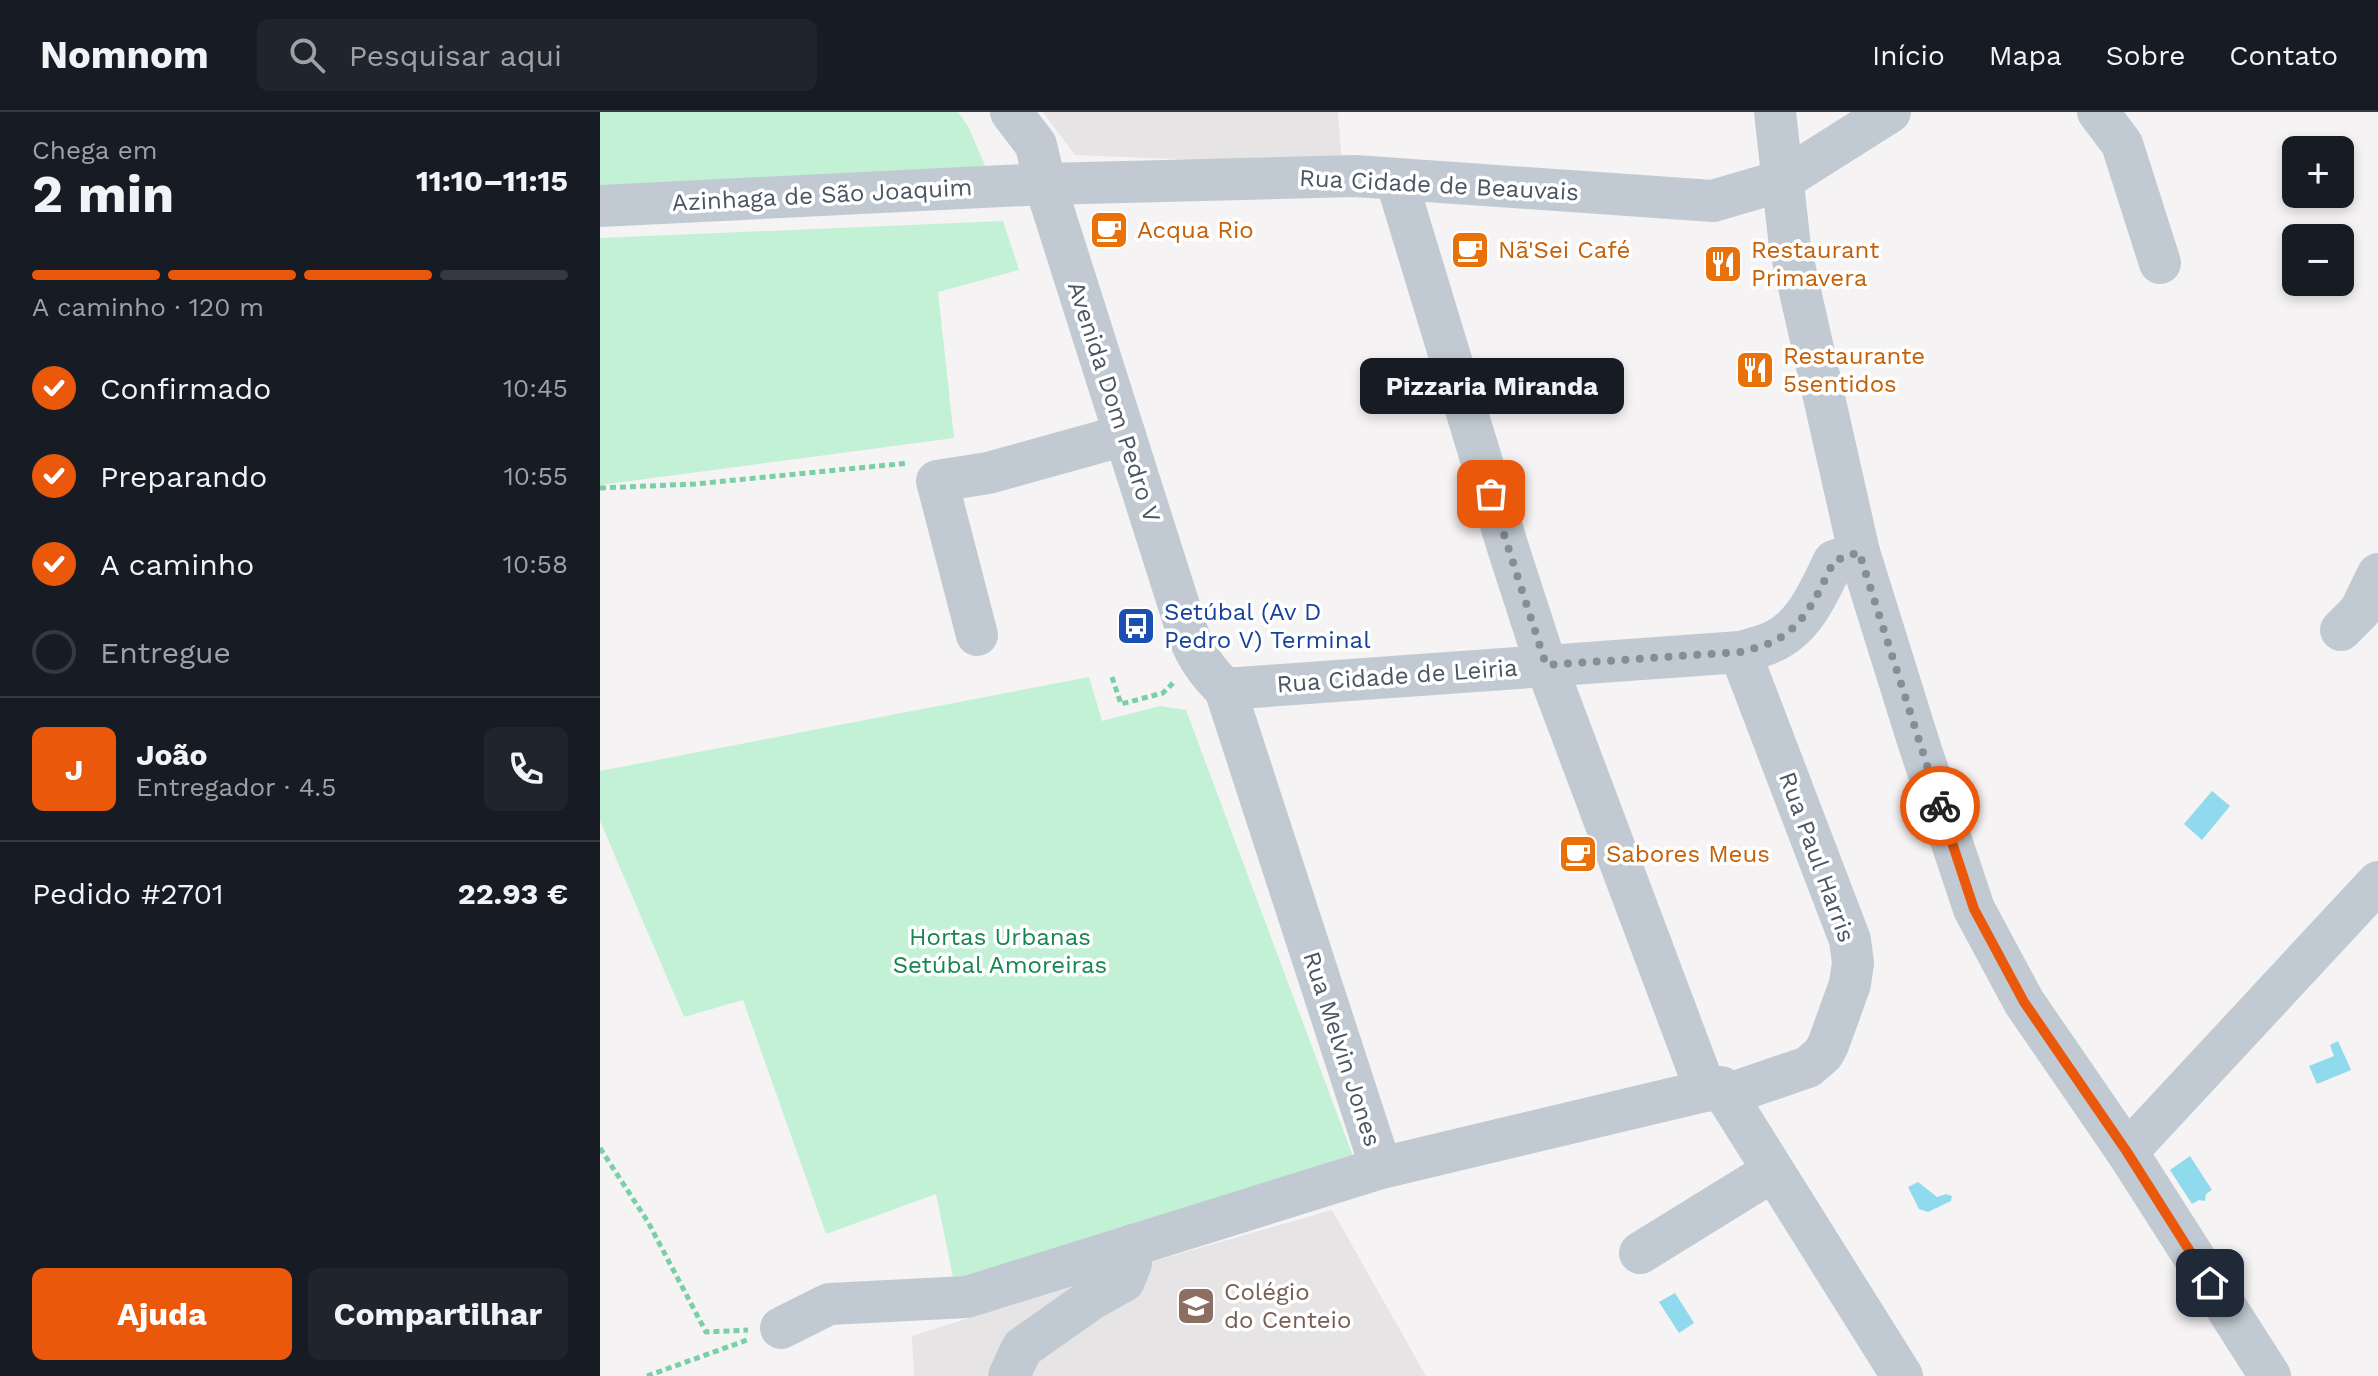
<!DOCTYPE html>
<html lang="pt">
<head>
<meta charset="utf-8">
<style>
  :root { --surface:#171b24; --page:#20242c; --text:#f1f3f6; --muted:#9ea1a6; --line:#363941; --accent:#ea580c }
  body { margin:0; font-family:"Work Sans",sans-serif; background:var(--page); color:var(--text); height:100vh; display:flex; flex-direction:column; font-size:30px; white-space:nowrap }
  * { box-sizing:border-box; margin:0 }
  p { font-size:26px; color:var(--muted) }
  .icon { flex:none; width:44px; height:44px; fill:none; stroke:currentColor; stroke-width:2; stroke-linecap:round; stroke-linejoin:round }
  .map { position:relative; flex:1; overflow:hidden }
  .panel { display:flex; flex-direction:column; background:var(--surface); width:600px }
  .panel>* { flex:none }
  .controls { position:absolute; left:1682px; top:24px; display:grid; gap:16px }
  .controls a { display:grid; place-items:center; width:72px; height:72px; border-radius:12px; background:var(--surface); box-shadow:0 4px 12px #0003; font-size:40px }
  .pin { position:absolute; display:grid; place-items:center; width:68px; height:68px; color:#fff; margin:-34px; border-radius:16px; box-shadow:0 4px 12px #0006 }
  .courier { position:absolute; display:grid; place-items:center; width:80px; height:80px; margin:-40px; border:6px solid #ea580c; border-radius:50%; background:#fff; color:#222; box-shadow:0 2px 10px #0007 }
  .bubble { position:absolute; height:56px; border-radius:12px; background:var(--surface); box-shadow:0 4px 12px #0003; font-size:26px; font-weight:700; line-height:56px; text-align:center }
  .headline em { font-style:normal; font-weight:700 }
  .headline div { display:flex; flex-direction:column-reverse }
  .headline { display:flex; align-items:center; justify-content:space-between; height:136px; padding:0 32px }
  h1 { font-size:52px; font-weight:700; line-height:60px }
  .bar { display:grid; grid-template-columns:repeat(4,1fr); gap:12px 8px; align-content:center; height:96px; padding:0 32px }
  .bar i { height:10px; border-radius:6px; background:var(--line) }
  .bar .on { background:var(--accent) }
  .bar p { grid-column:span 4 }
  .line { display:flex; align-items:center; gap:20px; padding:0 32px; border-top:2px solid var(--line) }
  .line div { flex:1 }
  .round { display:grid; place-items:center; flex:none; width:84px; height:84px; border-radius:12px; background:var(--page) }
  ol { padding:0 32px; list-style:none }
  li { display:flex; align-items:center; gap:24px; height:88px }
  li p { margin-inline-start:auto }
  li .icon { padding:8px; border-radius:50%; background:var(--accent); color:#fff; stroke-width:4 }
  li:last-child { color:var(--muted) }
  li i { width:44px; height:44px; border:4px solid var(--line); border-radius:50% }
  .cta { display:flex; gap:16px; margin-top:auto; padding:16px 32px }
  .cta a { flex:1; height:92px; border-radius:12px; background:var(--accent); color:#fff; font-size:32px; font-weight:700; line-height:92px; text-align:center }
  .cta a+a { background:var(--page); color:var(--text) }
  header { display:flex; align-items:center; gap:48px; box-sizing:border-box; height:112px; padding:0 40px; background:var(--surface); border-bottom:2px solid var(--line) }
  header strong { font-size:38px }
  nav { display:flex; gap:44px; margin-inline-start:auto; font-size:28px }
  .search { width:560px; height:72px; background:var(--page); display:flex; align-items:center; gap:20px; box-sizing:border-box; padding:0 28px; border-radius:12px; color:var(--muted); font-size:30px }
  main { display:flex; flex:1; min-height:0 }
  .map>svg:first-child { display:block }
  .education { fill:#e6e4e5 }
  .green { fill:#c3f1d5 }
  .water { fill:#90daee }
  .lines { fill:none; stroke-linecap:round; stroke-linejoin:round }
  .path { stroke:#7ad0a6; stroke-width:5; stroke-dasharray:6 4; stroke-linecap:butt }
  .minor { stroke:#c1cad2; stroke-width:42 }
  .done { stroke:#868d94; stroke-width:8; stroke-dasharray:0 14.4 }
  .route { stroke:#ea580c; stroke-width:10 }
  .labels { text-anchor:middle; stroke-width:7; stroke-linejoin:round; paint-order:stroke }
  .street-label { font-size:24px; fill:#4a5661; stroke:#fff }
  .food-label { font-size:24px; fill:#c56008; stroke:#fff; text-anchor:start }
  .transit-label { font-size:24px; fill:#164399; stroke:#fff; text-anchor:start }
  .park-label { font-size:24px; fill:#17864f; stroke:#fff }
  .education-label { font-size:24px; fill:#785e54; stroke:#fff; text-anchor:start }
</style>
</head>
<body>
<header>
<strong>Nomnom</strong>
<div class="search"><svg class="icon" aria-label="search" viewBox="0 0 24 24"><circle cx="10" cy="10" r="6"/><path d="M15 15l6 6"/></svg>Pesquisar aqui</div>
<nav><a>Início</a><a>Mapa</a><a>Sobre</a><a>Contato</a></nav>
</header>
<main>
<section class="panel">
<div class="headline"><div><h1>2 min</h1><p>Chega em</p></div><em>11:10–11:15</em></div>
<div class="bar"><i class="on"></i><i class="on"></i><i class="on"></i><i></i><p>A caminho · 120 m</p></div>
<ol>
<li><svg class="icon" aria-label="check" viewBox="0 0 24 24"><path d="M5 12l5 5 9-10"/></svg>Confirmado<p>10:45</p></li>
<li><svg class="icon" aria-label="check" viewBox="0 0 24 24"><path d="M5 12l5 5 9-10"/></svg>Preparando<p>10:55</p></li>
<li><svg class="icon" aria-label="check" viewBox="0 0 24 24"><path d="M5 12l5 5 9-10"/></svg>A caminho<p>10:58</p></li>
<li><i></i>Entregue</li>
</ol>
<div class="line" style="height:144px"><b class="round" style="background:var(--accent);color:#fff">J</b><div><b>João</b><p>Entregador · 4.5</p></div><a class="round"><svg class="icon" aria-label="phone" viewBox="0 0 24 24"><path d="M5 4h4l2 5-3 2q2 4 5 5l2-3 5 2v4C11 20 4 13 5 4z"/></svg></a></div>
<div class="line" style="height:104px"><div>Pedido #2701</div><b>22.93 €</b></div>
<div class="cta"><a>Ajuda</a><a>Compartilhar</a></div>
</section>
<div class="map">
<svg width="1778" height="1264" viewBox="0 0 1778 1264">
  <rect width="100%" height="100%" fill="#f5f3f3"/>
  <g class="education">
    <path d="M 443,0 L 738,0 L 742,54 L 475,43 Z"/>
    <path d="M 732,1098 L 826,1264 L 314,1264 L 312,1224 L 502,1164 Z"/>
  </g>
  <g class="green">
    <path d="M 0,0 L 358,0 L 368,14 L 389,63 L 0,76 Z"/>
    <path d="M 403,109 L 419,158 L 338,180 L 354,326 L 0,373 L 0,126 Z"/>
    <path d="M 489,565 L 502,609 L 560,594 L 586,598 L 754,1047 L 373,1167 L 353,1165 L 336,1082 L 226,1122 L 143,888 L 84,905 L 0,709 L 0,659 Z"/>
  </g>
  <g class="water">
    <path d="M 1612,679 L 1630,694 L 1602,728 L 1584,712 Z"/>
    <path d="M 1738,929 L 1751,958 L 1717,972 L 1709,954 L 1734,944 L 1730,933 Z"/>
    <path d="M 1590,1044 L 1612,1078 L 1606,1082 L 1605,1089 L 1599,1088 L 1592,1092 L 1570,1058 Z"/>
    <path d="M 1318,1070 L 1337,1085 L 1346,1082 L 1352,1084 L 1351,1089 L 1328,1100 L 1319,1097 L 1308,1075 Z"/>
    <path d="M 1075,1181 L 1094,1211 L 1079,1221 L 1059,1190 Z"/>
  </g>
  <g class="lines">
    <g class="path">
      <path d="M 0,376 L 95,372 L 309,351"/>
      <path d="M 512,565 L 521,592 L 563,581 L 573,571"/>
      <path d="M 0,1036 L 48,1110 L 106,1220 L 148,1218"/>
      <path d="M 47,1264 L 150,1227"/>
    </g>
    <g class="minor">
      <path d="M 411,0 L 436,33 L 445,72 L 588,522 C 597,545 607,560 625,577 L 781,1056 L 1121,975 L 1302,1264"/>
      <path d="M 1175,0 L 1190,135 L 1259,440 L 1318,629 L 1374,797 L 1424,890 L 1527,1040 L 1670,1264"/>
      <path d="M 1498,0 L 1522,32 L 1560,151"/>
      <path d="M 796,67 L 909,439 L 946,553 L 1106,979"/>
      <path d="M 0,94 L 445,72 L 755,64 L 1113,89 L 1181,69 L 1290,0"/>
      <path d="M 1741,518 L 1760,499 L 1778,462"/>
      <path d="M 377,523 L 337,369 L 388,361 L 525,323"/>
      <path d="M 625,577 L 1140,540 C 1150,537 1161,535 1170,531 C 1205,516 1218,481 1234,449 L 1259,440"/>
      <path d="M 1126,983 L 1208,955 L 1223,942 L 1228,933 L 1250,872 L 1253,851 L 1250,828 L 1140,540"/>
      <path d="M 1527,1040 L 1778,770"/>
      <path d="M 1040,1141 L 1173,1059"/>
      <path d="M 181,1216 L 229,1192 L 367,1185 L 781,1056"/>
      <path d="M 409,1264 L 422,1236 L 490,1188 L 524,1169 L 531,1151 L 532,1133"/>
    </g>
  </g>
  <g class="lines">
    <path class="done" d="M 891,382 L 946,553 L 1140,540 C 1150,537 1161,535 1170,531 C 1205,516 1218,481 1234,449 L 1259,440 L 1340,694"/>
    <path class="route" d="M 1340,694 L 1374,797 L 1424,890 L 1527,1040 L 1610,1171"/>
  </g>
  <defs>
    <g id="cafe-square" transform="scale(2)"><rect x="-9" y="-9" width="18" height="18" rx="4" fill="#e8710a" stroke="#fff"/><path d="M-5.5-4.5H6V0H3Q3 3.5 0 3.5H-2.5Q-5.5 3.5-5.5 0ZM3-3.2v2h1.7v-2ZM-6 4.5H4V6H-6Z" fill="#fff"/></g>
    <g id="restaurant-square" transform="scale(2)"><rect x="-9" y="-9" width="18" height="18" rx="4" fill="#e8710a" stroke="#fff"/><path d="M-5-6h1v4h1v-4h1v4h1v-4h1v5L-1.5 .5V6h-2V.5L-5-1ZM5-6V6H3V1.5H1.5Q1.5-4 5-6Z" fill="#fff"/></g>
    <g id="bus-square" transform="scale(2)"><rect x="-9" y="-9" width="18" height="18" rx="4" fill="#1a4fb4" stroke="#fff"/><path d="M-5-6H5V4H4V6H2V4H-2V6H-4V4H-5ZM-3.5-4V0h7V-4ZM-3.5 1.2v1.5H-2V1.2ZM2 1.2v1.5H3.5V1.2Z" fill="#fff"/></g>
    <g id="school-square" transform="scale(2)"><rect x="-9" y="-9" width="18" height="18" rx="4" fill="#8d6e63" stroke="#fff"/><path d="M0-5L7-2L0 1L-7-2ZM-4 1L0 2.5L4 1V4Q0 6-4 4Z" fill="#fff"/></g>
  </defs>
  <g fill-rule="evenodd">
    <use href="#cafe-square" x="509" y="118"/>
    <use href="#cafe-square" x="870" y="138"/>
    <use href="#restaurant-square" x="1123" y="152"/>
    <use href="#restaurant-square" x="1155" y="258"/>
    <use href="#bus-square" x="536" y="514"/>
    <use href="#cafe-square" x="978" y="742"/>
    <use href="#school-square" x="596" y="1194"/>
  </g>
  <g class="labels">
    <g class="street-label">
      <text transform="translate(839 73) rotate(3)" y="8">Rua Cidade de Beauvais</text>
      <text transform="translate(222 83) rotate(-3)" y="8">Azinhaga de São Joaquim</text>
      <text transform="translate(514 290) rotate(72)" y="8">Avenida Dom Pedro V</text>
      <text transform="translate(797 564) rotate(-4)" y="8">Rua Cidade de Leiria</text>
      <text transform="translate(1217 745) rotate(70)" y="8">Rua Paul Harris</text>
      <text transform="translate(742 937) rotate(72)" y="8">Rua Melvin Jones</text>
    </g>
    <g class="food-label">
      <text x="537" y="126">Acqua Rio</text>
      <text x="898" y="146">Nã'Sei Café</text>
      <text x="1151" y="146">Restaurant<tspan x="1151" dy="28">Primavera</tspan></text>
      <text x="1183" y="252">Restaurante<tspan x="1183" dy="28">5sentidos</tspan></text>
      <text x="1006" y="750">Sabores Meus</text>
    </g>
    <g class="transit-label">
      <text x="564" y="508">Setúbal (Av D<tspan x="564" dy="28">Pedro V) Terminal</tspan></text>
    </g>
    <g class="park-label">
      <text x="400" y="833">Hortas Urbanas<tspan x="400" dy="28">Setúbal Amoreiras</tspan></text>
    </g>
    <g class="education-label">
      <text x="624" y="1188">Colégio<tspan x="624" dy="28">do Centeio</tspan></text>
    </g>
  </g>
</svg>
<div class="controls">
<a>+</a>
<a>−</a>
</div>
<div class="pin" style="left:891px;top:382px;background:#ea580c"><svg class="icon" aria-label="bag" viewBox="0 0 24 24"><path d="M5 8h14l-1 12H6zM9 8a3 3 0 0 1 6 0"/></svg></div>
<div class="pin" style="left:1610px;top:1171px;background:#1f2937"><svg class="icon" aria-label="home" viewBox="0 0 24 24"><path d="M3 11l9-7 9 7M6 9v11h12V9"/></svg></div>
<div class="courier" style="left:1340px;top:694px"><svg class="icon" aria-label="bike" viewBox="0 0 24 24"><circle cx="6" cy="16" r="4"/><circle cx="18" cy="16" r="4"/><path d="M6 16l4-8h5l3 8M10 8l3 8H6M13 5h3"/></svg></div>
<div class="bubble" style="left:760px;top:246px;width:264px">Pizzaria Miranda</div>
</div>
</main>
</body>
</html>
